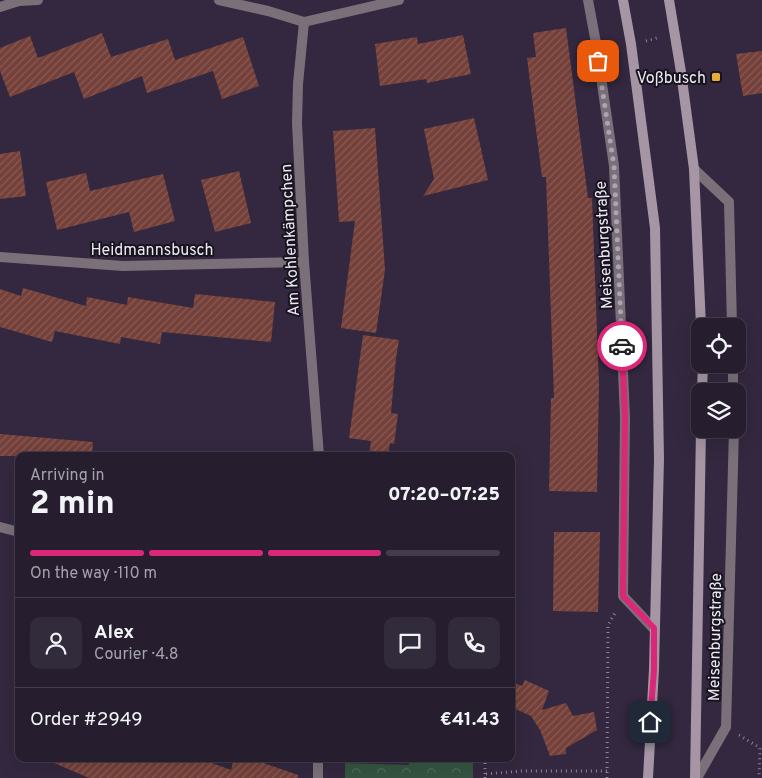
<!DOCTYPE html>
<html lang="en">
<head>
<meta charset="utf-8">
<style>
  :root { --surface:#261e2f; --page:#322b3b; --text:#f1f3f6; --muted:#a4a2aa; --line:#423c4b; --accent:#db2777 }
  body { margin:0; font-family:Overpass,sans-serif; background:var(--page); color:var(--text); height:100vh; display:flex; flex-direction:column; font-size:19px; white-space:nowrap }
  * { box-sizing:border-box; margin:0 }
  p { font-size:16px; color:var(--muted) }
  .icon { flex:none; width:28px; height:28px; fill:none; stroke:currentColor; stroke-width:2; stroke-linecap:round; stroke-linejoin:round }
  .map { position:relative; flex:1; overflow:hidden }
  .panel { position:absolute; left:15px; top:452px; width:500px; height:310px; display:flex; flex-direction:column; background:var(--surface); border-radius:10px; box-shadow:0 5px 20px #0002,0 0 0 1px var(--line) }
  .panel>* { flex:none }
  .buttons { position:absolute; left:691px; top:318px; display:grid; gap:10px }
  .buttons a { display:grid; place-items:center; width:55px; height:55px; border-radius:10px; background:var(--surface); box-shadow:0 5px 20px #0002,0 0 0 1px var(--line); font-size:25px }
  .pin { position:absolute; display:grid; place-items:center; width:42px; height:42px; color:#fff; margin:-21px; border-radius:10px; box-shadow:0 2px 8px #0006 }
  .courier { position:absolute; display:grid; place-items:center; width:50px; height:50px; margin:-25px; border:4px solid #db2777; border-radius:50%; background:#fff; color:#222; box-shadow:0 1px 6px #0007 }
  .overview em { font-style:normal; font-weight:800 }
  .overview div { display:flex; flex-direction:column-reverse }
  .overview { display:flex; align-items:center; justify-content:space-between; height:85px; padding:0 15px }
  h1 { font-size:32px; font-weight:800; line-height:38px }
  .bar { display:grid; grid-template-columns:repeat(4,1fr); gap:8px 5px; align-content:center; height:60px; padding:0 15px }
  .bar i { height:6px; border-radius:4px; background:var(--line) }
  .bar .on { background:var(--accent) }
  .bar p { grid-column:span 4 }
  .line { display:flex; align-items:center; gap:12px; padding:0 15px; border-top:1px solid var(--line) }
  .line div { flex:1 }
  .round { display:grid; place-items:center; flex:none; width:52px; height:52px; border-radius:10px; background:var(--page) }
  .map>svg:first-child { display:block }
  .park { fill:url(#park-crowns) }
  .building { fill:url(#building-hatch) }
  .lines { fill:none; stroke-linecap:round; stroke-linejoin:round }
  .path { stroke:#8d8497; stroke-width:3; stroke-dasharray:1 4; stroke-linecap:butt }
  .street { stroke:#7b7079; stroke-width:10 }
  .secondary { stroke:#a695a4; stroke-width:10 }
  .done { stroke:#aba4b5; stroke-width:5; stroke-dasharray:0 9 }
  .route { stroke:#db2777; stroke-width:6 }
  .poi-dot { fill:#e7ac36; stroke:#18141e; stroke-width:2 }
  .labels { text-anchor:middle; stroke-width:4; stroke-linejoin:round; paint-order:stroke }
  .poi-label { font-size:16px; fill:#ece6f5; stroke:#18141e; text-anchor:end }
  .street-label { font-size:16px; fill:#ece6f5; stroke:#18141e }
</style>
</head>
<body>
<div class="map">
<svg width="762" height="778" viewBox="0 0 762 778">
  <defs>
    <pattern id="park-crowns" width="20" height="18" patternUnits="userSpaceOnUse" patternTransform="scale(1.25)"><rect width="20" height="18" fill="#345541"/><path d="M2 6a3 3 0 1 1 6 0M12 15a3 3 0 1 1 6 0" fill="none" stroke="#526d5d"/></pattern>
    <pattern id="building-hatch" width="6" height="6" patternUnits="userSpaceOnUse" patternTransform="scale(1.25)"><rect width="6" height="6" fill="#744039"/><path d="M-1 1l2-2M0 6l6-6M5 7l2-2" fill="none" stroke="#885c56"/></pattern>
  </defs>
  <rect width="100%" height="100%" fill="#33283f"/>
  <path class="park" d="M 412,759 L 473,759 L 473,778 L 345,778 L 345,763 L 408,765 Z"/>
  <g class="building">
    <path d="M 566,28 L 588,198 L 592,198 L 599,385 L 597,492 L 549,491 L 551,398 L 554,398 L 546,177 L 542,177 L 527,58 L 536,57 L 533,33 Z"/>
    <path d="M 102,33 L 111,57 L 168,39 L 175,60 L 243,37 L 259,86 L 222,99 L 213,71 L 147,93 L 142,76 L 84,99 L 74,72 L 10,97 L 0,71 L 0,48 L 30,36 L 38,58 Z"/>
    <path d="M 463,35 L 471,74 L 427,83 L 426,79 L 380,86 L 375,44 L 417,37 L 418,44 Z"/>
    <path d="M 762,51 L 762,93 L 743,96 L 736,54 Z"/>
    <path d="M 474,118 L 488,180 L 423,196 L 434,179 L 424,129 Z"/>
    <path d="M 375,128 L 385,270 L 376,333 L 341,328 L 355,221 L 339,222 L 333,131 Z"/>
    <path d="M 20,151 L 26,196 L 0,199 L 0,154 Z"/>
    <path d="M 239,171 L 251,223 L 215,232 L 201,180 Z"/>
    <path d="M 86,173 L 90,191 L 163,174 L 175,221 L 134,232 L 129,212 L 57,230 L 46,182 Z"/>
    <path d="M 23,288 L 86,306 L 87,297 L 127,305 L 128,297 L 193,308 L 195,294 L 275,302 L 271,342 L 162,332 L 160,344 L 121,337 L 120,344 L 55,331 L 52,342 L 0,327 L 0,289 L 21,296 Z"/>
    <path d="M 363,335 L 399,340 L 396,358 L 391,413 L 398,414 L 394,444 L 390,443 L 388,456 L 369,456 L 371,441 L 349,438 Z"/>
    <path d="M 0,434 L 93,442 L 92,456 L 0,456 Z"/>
    <path d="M 554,532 L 600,532 L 598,612 L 553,611 Z"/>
    <path d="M 525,680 L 549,691 L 542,710 L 566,703 L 573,716 L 594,712 L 597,730 L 566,748 L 566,754 L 550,756 L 540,730 L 531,716 L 511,707 L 511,682 L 522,686 Z"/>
    <path d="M 45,759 L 201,759 L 231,770 L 234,759 L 252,759 L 298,775 L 298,778 L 89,778 Z"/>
  </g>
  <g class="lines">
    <g class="path">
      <path d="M 646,41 L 660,37"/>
      <path d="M 739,735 L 760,748 L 759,778"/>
      <path d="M 485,774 L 485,759"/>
      <path d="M 485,778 L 485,774 L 522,771 L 607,771"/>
      <path d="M 607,778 L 608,625 L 615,613"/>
    </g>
    <g class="street">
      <path d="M 219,0 L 268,11 L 304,22 L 399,0"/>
      <path d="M 588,0 L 596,43 L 614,166 L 625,417 L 623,596 L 654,629"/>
      <path d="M 0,7 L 19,1 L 38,0"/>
      <path d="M 304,22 L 298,84 L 297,123 L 304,262 L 319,456"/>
      <path d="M 694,169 L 729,202 L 732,326"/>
      <path d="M 0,257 L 123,266 L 304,262"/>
      <path d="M 733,364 L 733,391"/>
      <path d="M 0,527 L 19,532"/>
      <path d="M 318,778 L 318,759"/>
      <path d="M 697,778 L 726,727 L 734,429"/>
    </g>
    <g class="secondary">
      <path d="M 623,0 L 631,44 L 655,228 L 659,459 L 654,669 L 648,778"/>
      <path d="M 669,0 L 681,72 L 694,169 L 701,326"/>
      <path d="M 702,391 L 703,364"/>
      <path d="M 695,778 L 701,429"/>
    </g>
  </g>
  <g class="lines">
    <path class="done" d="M 598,61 L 614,166 L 622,346"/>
    <path class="route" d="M 622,346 L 625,417 L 623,596 L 654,628 L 654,670 L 650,722"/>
  </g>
  <rect class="poi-dot" x="711" y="72" width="10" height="10" rx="2.5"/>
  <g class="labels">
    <g class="poi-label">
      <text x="706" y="83">Voßbusch</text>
    </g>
    <g class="street-label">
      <text transform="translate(289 240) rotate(-93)" y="6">Am Kohlenkämpchen</text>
      <text transform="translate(603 245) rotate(-93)" y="6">Meisenburgstraße</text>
      <text x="152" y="255">Heidmannsbusch</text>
      <text transform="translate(714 637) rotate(-89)" y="6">Meisenburgstraße</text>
    </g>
  </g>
</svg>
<div class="buttons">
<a><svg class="icon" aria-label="locate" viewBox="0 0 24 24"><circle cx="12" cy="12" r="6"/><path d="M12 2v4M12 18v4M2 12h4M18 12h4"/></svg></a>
<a><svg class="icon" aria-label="layers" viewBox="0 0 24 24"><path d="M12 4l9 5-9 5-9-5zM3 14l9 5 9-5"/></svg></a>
</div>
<div class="pin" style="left:598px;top:61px;background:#ea580c"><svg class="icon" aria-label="bag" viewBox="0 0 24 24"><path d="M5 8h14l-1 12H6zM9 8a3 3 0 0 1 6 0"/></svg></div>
<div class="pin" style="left:650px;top:722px;background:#1f2937"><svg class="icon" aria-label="home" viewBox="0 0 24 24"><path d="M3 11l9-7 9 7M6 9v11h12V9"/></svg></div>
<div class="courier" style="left:622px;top:346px"><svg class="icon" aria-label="car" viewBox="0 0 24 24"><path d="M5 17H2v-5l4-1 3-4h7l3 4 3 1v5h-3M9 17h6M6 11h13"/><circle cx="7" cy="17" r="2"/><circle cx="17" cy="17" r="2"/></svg></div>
<section class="panel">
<div class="overview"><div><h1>2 min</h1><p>Arriving in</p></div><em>07:20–07:25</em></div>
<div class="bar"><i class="on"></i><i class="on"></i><i class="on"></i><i></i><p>On the way · 110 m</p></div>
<div class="line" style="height:90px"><a class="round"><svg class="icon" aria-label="person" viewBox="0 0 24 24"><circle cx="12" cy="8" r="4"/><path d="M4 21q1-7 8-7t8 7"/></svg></a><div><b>Alex</b><p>Courier · 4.8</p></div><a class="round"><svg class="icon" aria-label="chat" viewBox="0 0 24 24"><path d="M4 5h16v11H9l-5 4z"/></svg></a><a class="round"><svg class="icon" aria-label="phone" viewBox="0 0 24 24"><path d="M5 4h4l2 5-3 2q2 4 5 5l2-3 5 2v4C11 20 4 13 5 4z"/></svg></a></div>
<div class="line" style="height:65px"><div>Order #2949</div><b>€41.43</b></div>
</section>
</div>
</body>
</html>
